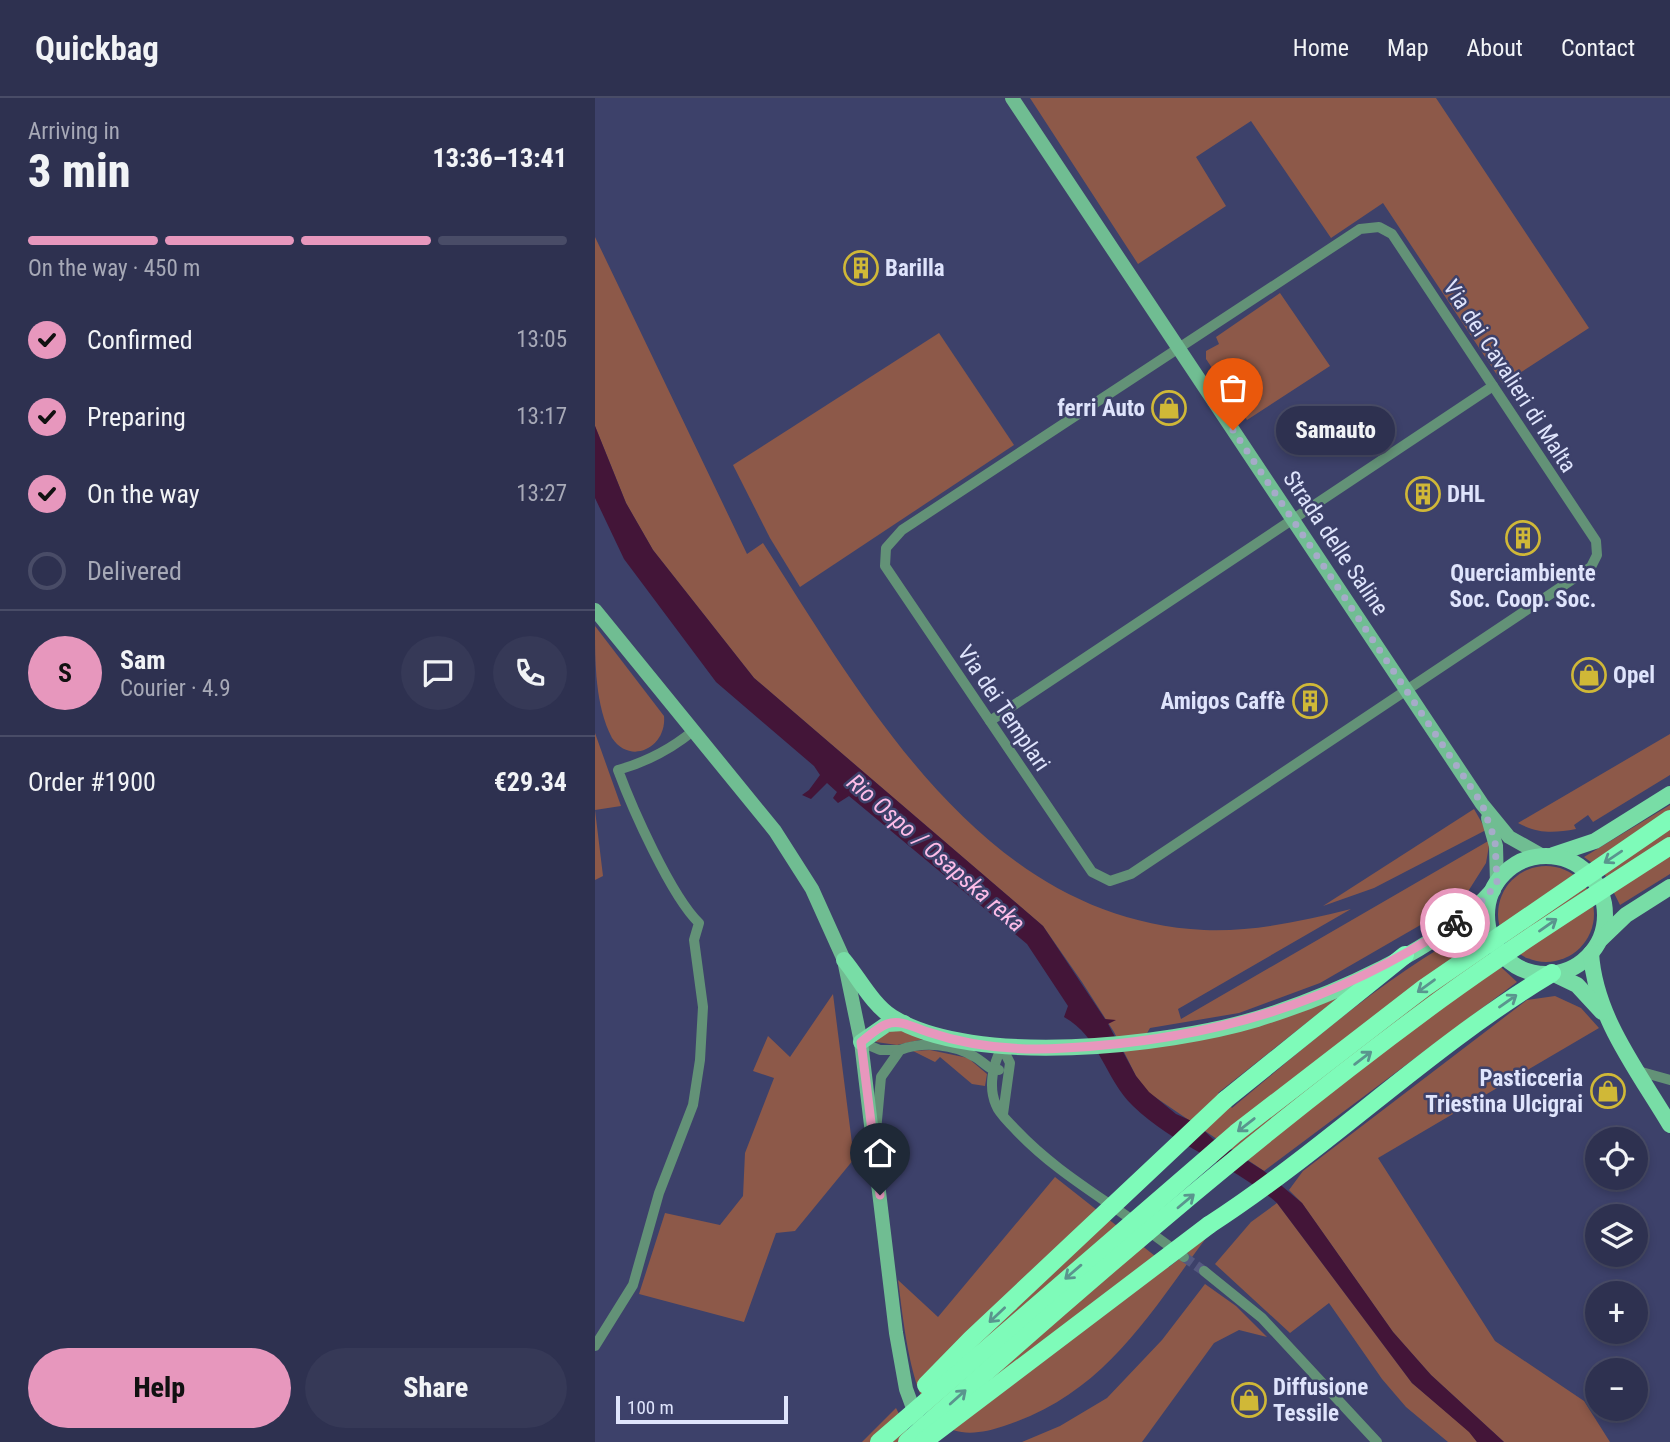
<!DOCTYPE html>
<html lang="en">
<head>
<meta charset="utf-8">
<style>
  :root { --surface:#2e3150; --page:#363957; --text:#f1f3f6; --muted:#a7a9b7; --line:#494c67; --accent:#e797bd }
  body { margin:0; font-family:"Roboto Condensed",sans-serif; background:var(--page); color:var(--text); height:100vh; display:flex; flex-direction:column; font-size:26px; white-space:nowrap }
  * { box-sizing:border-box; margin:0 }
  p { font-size:23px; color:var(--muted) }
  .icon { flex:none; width:38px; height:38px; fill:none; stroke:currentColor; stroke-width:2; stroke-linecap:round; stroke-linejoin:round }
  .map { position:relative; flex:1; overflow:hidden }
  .details { display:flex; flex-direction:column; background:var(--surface); width:595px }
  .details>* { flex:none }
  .buttons { position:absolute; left:990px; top:1029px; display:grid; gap:14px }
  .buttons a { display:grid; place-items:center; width:63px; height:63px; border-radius:50%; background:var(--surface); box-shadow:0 4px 10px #0003,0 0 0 2px var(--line); font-size:35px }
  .scale { position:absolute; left:21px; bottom:18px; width:172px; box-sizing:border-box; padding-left:7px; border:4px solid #dfe4fc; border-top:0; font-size:19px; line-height:24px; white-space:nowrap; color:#dfe4fc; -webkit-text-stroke:5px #3d416a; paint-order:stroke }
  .pin { position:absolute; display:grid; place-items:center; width:60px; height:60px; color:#fff; margin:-72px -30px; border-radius:50% 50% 50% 0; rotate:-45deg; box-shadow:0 0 7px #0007 }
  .pin .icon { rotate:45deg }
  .courier { position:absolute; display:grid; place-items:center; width:70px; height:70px; margin:-35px; border:5px solid #e797bd; border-radius:50%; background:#fff; color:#222; box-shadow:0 2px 9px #0007 }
  .bubble { position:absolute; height:49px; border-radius:24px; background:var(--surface); box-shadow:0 4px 10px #0003,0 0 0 2px var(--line); font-size:23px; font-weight:800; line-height:49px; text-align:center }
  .headline em { font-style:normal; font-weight:800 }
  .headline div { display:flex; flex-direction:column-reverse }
  .headline { display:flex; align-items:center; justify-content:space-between; height:119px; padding:0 28px }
  h1 { font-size:46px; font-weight:800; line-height:52px }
  .bar { display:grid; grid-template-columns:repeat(4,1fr); gap:10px 7px; align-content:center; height:84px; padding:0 28px }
  .bar i { height:9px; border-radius:5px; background:var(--line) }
  .bar .selected { background:var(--accent) }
  .bar p { grid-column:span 4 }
  .line { display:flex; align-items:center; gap:18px; padding:0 28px; border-top:2px solid var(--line) }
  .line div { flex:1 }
  .round { display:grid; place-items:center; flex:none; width:74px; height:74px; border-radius:37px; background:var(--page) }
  ol { padding:0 28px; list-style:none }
  li { display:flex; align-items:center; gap:21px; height:77px }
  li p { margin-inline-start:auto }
  li .icon { padding:7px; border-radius:50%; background:var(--accent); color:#111; stroke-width:4 }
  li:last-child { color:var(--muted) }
  li i { width:38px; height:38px; border:4px solid var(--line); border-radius:50% }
  .cta { display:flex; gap:14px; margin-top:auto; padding:14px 28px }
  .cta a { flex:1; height:80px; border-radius:42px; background:var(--accent); color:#111; font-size:28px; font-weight:800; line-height:80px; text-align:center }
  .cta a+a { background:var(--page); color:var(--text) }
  header { display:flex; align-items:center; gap:42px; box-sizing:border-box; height:98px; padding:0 35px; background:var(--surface); border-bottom:2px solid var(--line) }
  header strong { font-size:33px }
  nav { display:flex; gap:38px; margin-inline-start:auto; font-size:24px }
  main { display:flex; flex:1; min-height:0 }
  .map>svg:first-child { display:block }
  .green { fill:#8d5949 }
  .water { fill:#431538 }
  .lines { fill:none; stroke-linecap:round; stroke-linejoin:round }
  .street-tunnel { stroke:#555980; stroke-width:10; stroke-dasharray:10 5; stroke-linecap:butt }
  .street { stroke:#639277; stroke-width:10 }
  .secondary { stroke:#70bd92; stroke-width:14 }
  .primary { stroke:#78dda6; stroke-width:16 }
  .highway { stroke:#7efbb9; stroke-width:18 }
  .highway-bridge { stroke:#7efbb9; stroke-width:18 }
  .oneway { stroke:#5a958e }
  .done { stroke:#a6abc9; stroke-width:7; stroke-dasharray:0 12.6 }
  .route { stroke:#e797bd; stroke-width:9 }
  .labels { text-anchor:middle; stroke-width:5; stroke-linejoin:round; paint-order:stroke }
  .poi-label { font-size:23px; font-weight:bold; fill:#dfe4fc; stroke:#3d416a; text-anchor:start }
  .street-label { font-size:23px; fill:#dfe4fc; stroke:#3d416a }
  .water-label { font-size:24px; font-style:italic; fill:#fdbce8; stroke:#3d416a }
</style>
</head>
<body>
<header>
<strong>Quickbag</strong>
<nav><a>Home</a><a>Map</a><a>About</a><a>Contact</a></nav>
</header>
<main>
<section class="details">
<div class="headline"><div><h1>3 min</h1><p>Arriving in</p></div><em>13:36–13:41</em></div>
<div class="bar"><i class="selected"></i><i class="selected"></i><i class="selected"></i><i></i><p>On the way · 450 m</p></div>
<ol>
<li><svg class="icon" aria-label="check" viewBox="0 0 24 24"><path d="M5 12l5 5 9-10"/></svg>Confirmed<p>13:05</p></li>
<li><svg class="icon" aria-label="check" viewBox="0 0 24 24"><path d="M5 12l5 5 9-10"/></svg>Preparing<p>13:17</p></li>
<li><svg class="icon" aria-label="check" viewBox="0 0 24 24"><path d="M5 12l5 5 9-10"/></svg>On the way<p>13:27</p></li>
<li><i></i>Delivered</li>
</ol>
<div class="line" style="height:126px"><b class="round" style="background:var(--accent);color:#111">S</b><div><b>Sam</b><p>Courier · 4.9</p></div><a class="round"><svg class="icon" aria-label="chat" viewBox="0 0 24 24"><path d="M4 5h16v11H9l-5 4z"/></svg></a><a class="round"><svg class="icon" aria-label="phone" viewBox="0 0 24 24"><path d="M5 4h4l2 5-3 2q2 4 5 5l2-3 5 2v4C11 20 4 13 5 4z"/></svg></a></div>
<div class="line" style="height:91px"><div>Order #1900</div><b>€29.34</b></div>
<div class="cta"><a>Help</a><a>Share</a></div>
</section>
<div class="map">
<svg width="1075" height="1344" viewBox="0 0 1075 1344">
  <rect width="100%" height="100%" fill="#3d416a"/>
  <g class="green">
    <path d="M 435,0 L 841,0 L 994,230 L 908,286 L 788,105 L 736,140 L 656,23 L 601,59 L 631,108 L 543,166 Z"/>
    <path d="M 0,139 L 152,456 L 168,445 C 273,609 390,821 609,832 C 659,834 707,823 756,811 L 583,911 L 586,921 L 895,742 L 891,765 L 867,803 L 725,885 L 644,915 L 555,930 L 548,942 L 672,925 L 743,900 L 623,995 L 637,1010 C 715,945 790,878 880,830 L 893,857 L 922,884 L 669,1073 L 554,995 L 541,978 L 519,934 L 487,884 L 448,828 L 159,580 L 58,452 L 31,405 L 0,328 Z"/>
    <path d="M 685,195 L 735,268 L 652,322 L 611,261 L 611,253 L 624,246 L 621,239 Z"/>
    <path d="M 344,235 L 419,347 L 205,489 L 175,440 L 138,367 Z"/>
    <path d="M 0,528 L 69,618 C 72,649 36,668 17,640 C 0,608 0,564 0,528 Z"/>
    <path d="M 0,635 L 26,708 L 0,712 L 8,778 L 0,782 Z"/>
    <path d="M 1075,636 L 1075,677 L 998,724 L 993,717 L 979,727 L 981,731 C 959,735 944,736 923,725 Z"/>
    <path d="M 1075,707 L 1075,776 L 1025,807 L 1008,773 L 989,759 Z"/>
    <path d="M 879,711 L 891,732 L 779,790 L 728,808 Z"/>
    <circle cx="951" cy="816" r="48"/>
    <path d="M 238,896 L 259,1061 L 200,1133 L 181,1135 L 149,1224 L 44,1196 L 70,1115 L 125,1127 L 148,1098 L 150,1055 L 179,980 L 158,973 L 173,938 L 195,959 Z"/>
    <path d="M 960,898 L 986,910 L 1004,930 L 783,1060 L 900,1243 L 989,1303 L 1015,1344 L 909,1344 L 836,1277 L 798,1234 L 707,1105 L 694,1092 L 708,1073 L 932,902 Z"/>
    <path d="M 304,929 L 329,941 L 302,947 L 281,944 L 281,940 Z"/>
    <path d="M 335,952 L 373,960 L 392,976 L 390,988 L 377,986 L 345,959 L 340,964 L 318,953 Z"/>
    <path d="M 460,1079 L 574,1169 L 611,1140 C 552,1220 508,1296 409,1328 C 388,1335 363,1340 343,1324 C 315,1300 308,1218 303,1182 L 343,1219 Z"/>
    <path d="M 682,1105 L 817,1285 L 875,1334 L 882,1344 L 853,1344 L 811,1309 L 787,1281 L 734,1205 L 695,1235 L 620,1166 L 656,1124 Z"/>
    <path d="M 610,1186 L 641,1208 L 672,1239 L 644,1232 L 619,1245 L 547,1344 L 427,1344 L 465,1328 L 512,1300 L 567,1242 Z"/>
    <path d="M 301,1310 L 318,1344 L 267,1344 Z"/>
  </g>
  <path class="water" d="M 0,328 L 31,405 L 58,452 L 159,580 L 448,828 L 510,921 L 521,922 L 513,926 L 541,978 L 554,994 L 581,1016 L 601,1025 L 618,1041 L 669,1073 L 707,1105 L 798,1234 L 836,1277 L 909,1344 L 882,1344 L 874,1334 L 817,1285 L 682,1105 C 639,1067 579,1048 538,1008 C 510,981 505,939 469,919 L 473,908 L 432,846 L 254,698 L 243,705 L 238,700 L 242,694 L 232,685 L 216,701 L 207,697 L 214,692 L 225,677 L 219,668 L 121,584 L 29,461 L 0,400 Z"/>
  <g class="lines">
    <path class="street-tunnel" d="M 589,1159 L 609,1173"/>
    <g class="street">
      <path d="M 784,129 L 797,136 L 1001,443 L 1002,457 L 996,469 L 536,776 L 515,783 L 497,774 L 290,468 L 291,450 L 307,432 L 765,131 Z"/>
      <path d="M 395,623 L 898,288"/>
      <path d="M 266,944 L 285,952 L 305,952"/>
      <path d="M 1043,973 L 1075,982"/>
      <path d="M 408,1016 L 415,965 L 407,949 C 398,966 393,989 401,1007 C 404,1016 414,1024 421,1032 C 457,1070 498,1094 540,1124"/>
      <path d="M 281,1033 L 286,979 L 305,952 C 328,943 359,946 380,959 C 389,964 393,972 404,972"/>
      <path d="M 552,1132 L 589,1159"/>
      <path d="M 609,1173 L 667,1220 L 782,1344"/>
      <path d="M 0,1248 L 38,1187 L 64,1095 L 98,1007 L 105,962 L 108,909 L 99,842 L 104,825 C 76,798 37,710 23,672 C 51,664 75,652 98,633"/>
    </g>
    <g class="secondary">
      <path d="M 417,0 L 887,706 L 914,739 L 948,758"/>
      <path d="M 0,512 L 180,733 L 217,791 L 249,862 L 266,944 L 301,1235 L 311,1291 L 322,1321"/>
      <path d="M 893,720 L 901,748 L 902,786"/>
    </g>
    <g class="primary">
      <path d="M 958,757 L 1000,743 L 1075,696"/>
      <circle cx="951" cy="817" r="59"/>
      <path d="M 1006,841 L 1031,817 L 1075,789"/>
      <path d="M 996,855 C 1000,919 1043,973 1075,1027"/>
      <path d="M 249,862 C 264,880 277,906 297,919 C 379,970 572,948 662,921 C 736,898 846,851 898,792"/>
      <path d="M 957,875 L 982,887 L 1007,914"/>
      <path d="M 266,944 L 292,926 L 309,925"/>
    </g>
    <g class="highway">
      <path d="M 630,1002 L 810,857"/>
      <path d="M 614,1127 C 733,1050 835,948 957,875"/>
    </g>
    <g class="highway-bridge">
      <path d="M 331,1287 L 376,1241 L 630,1002"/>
      <path d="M 284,1344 L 641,1035 L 829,890 L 1075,721"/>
      <path d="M 312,1344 C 484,1191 659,1038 846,901 C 920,847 998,798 1075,748"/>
      <path d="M 328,1344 L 614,1127"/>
    </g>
  </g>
  <defs><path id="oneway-shaft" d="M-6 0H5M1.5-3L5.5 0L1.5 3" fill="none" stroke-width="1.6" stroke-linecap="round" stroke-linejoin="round" transform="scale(1.75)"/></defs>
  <g class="oneway">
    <use href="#oneway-shaft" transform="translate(1018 759) rotate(146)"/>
    <use href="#oneway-shaft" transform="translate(953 827) rotate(-35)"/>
    <use href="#oneway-shaft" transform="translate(831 888) rotate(144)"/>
    <use href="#oneway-shaft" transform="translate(913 903) rotate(-35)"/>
    <use href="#oneway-shaft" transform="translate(768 960) rotate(-37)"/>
    <use href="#oneway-shaft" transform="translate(651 1027) rotate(142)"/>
    <use href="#oneway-shaft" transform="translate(591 1103) rotate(-40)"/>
    <use href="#oneway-shaft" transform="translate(478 1174) rotate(139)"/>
    <use href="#oneway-shaft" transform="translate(402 1217) rotate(137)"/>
    <use href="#oneway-shaft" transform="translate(363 1299) rotate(-42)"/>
  </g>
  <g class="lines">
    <path class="done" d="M 638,332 L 887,706 L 900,742 L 902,786 L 886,804 L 860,825"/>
    <path class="route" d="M 285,1097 L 266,944 C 274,938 283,929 292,926 C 306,921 320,930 333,934 C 377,949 424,953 470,950 C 615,942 738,906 860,825"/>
  </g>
  <defs>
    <g id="building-ring" transform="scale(1.75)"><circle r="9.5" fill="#3d416a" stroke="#d0b837" stroke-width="1.5"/><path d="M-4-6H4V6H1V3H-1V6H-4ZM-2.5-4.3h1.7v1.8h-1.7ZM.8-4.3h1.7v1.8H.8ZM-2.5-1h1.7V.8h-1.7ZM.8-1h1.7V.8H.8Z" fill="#d0b837"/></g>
    <g id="shop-ring" transform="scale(1.75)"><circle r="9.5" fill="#3d416a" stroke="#d0b837" stroke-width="1.5"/><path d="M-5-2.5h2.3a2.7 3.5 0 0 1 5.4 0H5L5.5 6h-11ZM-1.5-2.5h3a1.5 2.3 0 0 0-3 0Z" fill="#d0b837"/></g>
  </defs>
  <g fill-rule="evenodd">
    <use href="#building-ring" x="266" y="170"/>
    <use href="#shop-ring" x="574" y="310"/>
    <use href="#building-ring" x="828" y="396"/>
    <use href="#building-ring" x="928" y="440"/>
    <use href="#shop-ring" x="994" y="577"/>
    <use href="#building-ring" x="715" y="603"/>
    <use href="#shop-ring" x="1013" y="993"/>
    <use href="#shop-ring" x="654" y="1302"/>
  </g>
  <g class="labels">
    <g class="poi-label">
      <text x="290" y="178">Barilla</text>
      <text x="550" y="318" text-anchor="end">ferri Auto</text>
      <text x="852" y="404">DHL</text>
      <text x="928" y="483" text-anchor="middle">Querciambiente<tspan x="928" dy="26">Soc. Coop. Soc.</tspan></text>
      <text x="1018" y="585">Opel</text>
      <text x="690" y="611" text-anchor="end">Amigos Caffè</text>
      <text x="988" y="988" text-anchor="end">Pasticceria<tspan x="988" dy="26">Triestina Ulcigrai</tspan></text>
      <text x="678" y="1297">Diffusione<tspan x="678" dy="26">Tessile</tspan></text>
    </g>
    <g class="street-label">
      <text transform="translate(915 278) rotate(57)" y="8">Via dei Cavalieri di Malta</text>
      <text transform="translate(741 445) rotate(56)" y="8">Strada delle Saline</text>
      <text transform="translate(409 610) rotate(56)" y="8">Via dei Templari</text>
    </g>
    <g class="water-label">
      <text transform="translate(341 755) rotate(41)" y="8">Rio Ospo / Osapska reka</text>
    </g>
  </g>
</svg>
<div class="buttons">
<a><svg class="icon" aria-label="locate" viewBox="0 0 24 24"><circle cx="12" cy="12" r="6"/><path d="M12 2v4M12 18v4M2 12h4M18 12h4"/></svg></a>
<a><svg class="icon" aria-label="layers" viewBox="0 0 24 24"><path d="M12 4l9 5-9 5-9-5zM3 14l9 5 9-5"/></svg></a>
<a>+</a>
<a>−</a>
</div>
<div class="scale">100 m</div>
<div class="pin" style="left:638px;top:332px;background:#ea580c"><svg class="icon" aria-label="bag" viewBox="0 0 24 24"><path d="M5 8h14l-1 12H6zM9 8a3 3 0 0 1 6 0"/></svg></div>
<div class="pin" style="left:285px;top:1097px;background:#1f2937"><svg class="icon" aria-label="home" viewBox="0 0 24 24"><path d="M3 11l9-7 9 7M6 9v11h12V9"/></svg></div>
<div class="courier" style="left:860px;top:825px"><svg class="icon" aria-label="bike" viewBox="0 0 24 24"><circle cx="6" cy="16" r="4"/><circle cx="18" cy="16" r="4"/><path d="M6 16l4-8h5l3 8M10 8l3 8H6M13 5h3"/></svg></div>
<div class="bubble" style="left:681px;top:308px;width:119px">Samauto</div>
</div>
</main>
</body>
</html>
